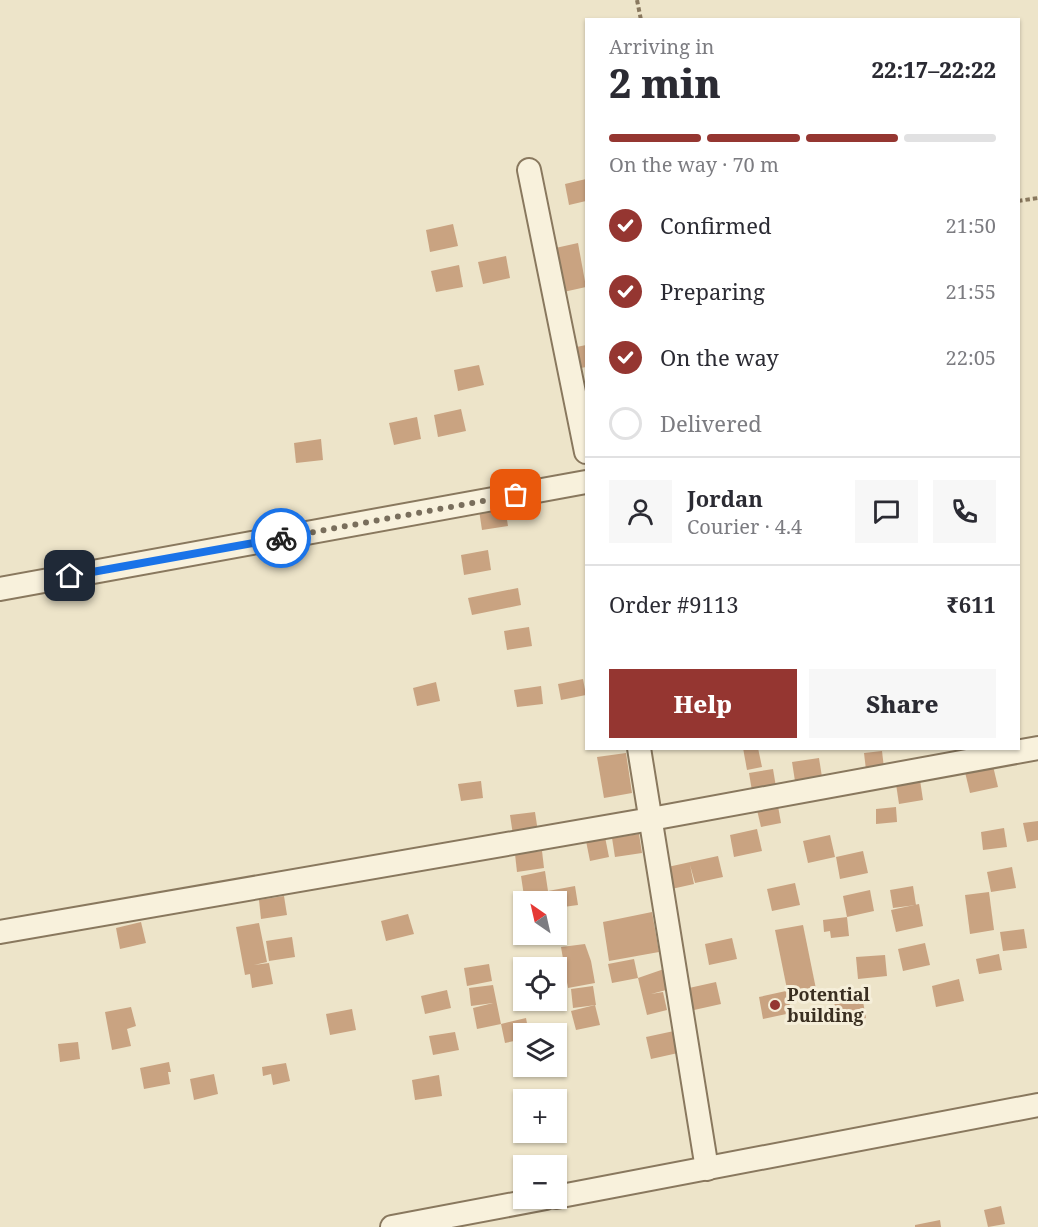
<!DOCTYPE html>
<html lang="en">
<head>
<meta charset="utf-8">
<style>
  :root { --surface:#fff; --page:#f7f7f7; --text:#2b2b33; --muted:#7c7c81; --line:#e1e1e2; --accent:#953631 }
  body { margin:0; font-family:"Noto Serif",serif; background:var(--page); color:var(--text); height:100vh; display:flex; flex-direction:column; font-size:22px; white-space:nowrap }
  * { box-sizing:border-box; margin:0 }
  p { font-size:20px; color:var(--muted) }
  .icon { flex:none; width:33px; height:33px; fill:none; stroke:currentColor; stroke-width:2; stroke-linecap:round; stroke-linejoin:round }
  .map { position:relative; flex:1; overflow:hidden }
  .drawer { position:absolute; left:585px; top:18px; width:435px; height:732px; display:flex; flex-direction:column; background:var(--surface); border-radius:0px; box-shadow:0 2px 4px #0004 }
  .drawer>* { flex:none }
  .needle { width:39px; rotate:326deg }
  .fabs { position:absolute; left:513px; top:891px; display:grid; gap:12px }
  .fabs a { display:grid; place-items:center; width:54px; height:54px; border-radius:0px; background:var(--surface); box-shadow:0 2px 4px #0004; font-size:30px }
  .pin { position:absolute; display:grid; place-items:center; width:51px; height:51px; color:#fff; margin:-26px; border-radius:12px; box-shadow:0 3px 9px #0006 }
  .courier { position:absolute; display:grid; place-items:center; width:60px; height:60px; margin:-30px; border:4px solid #1a73e8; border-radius:50%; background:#fff; color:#222; box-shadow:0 2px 8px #0007 }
  .summary em { font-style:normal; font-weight:800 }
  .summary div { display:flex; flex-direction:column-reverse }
  .summary { display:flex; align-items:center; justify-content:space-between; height:102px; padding:0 24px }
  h1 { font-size:39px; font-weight:800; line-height:45px }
  .bar { display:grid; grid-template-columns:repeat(4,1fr); gap:9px 6px; align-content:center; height:72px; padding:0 24px }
  .bar i { height:8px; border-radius:4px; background:var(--line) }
  .bar .active { background:var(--accent) }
  .bar p { grid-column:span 4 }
  .line { display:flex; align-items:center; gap:15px; padding:0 24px; border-top:2px solid var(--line) }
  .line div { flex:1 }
  .round { display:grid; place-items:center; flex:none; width:63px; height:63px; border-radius:0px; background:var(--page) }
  ol { padding:0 24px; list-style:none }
  li { display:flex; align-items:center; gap:18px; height:66px }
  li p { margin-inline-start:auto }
  li .icon { padding:6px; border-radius:50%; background:var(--accent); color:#fff; stroke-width:4 }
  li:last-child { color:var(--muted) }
  li i { width:33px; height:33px; border:3px solid var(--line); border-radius:50% }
  .action { display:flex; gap:12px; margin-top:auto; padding:12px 24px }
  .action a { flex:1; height:69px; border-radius:0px; background:var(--accent); color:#fff; font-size:24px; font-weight:800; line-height:69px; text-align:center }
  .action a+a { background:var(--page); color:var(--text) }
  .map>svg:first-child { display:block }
  .building { fill:#c9a381 }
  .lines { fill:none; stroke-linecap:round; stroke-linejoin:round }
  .minor-casing { stroke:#89785e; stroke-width:26 }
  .path { stroke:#89785e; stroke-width:4; stroke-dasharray:4.5 3; stroke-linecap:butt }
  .minor { stroke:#f8f1dc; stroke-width:22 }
  .done { stroke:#796e5c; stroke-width:6; stroke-dasharray:0 10.8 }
  .route { stroke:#1a73e8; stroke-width:8 }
  .poi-dot { fill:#953631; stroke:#f5eed9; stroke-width:2 }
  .labels { text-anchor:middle; stroke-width:6; stroke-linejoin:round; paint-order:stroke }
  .poi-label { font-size:18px; font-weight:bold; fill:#3a2f21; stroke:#f5eed9; text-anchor:start }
</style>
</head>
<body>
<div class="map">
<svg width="1038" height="1227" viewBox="0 0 1038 1227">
  <rect width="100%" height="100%" fill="#ede4c9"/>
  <g class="building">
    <path d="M 586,179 L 586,201 L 569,205 L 565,184 Z"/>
    <path d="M 453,224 L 458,246 L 430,252 L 426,230 Z"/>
    <path d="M 578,243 L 586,287 L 559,293 L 551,249 Z"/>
    <path d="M 506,256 L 510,278 L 483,284 L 478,262 Z"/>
    <path d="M 459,265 L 463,287 L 436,292 L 431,271 Z"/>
    <path d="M 586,345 L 586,367 L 571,370 L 567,349 Z"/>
    <path d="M 479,365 L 484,385 L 458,391 L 454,370 Z"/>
    <path d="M 461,409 L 466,431 L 438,437 L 434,415 Z"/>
    <path d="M 417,417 L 421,439 L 394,445 L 389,423 Z"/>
    <path d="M 321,439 L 323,460 L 296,463 L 294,443 Z"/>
    <path d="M 505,507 L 508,526 L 482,530 L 479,510 Z"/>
    <path d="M 488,550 L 491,570 L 464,575 L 461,555 Z"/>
    <path d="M 518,588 L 521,605 L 472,615 L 468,598 Z"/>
    <path d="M 529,627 L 532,646 L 507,650 L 504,631 Z"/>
    <path d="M 583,679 L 586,695 L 561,700 L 558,684 Z"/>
    <path d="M 436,682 L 440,701 L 417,706 L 413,688 Z"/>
    <path d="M 541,686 L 543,704 L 517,707 L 514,690 Z"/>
    <path d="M 743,748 L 758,748 L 762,767 L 747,770 Z"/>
    <path d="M 882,751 L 884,768 L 866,770 L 864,753 Z"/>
    <path d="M 626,753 L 632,793 L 604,798 L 597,757 Z"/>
    <path d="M 819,758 L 822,777 L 795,781 L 792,762 Z"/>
    <path d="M 993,766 L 998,787 L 970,793 L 965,772 Z"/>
    <path d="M 773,769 L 776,787 L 752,791 L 749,773 Z"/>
    <path d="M 920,780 L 923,800 L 899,804 L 896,784 Z"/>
    <path d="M 481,781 L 483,798 L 461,801 L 458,784 Z"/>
    <path d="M 778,806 L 781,823 L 761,827 L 757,810 Z"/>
    <path d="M 896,807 L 897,822 L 876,824 L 876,809 Z"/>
    <path d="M 535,812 L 538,832 L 513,835 L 510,815 Z"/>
    <path d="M 1038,821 L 1038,840 L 1027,842 L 1023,823 Z"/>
    <path d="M 1004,828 L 1007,847 L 983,850 L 981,832 Z"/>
    <path d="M 757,829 L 762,851 L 734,857 L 730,835 Z"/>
    <path d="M 639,834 L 642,853 L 615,857 L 612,838 Z"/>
    <path d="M 830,835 L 835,857 L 808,863 L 803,841 Z"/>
    <path d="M 605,837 L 609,857 L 590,861 L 586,841 Z"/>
    <path d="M 542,851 L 544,868 L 517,872 L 515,854 Z"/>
    <path d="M 863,851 L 868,873 L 840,879 L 836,857 Z"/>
    <path d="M 718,856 L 723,877 L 695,883 L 690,865 L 694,884 L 667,890 L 663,868 Z"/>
    <path d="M 1012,867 L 1016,888 L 991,892 L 987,872 Z"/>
    <path d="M 545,871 L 548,891 L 575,886 L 578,905 L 556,908 L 556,902 L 550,902 L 548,891 L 524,896 L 521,876 Z"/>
    <path d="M 795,883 L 800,905 L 772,911 L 767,889 Z"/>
    <path d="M 913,886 L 916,905 L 893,908 L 890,890 Z"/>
    <path d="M 870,890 L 874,911 L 847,917 L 843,896 Z"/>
    <path d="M 989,892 L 994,930 L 970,934 L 965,895 Z"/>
    <path d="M 284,896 L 287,915 L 261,919 L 259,900 Z"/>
    <path d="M 919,904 L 923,926 L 896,932 L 891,910 Z"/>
    <path d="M 652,912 L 659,952 L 609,961 L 603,922 Z"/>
    <path d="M 408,914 L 414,934 L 386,941 L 381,921 Z"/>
    <path d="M 847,917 L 849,936 L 831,938 L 830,931 L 824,932 L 823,920 Z"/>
    <path d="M 141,922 L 146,943 L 120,949 L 116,928 Z"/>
    <path d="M 259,923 L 267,962 L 254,965 L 269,963 L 273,984 L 252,988 L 250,974 L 245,975 L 236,927 Z"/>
    <path d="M 803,925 L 816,989 L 788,994 L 775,930 Z"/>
    <path d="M 1024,929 L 1027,948 L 1003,951 L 1000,932 Z"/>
    <path d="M 292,937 L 295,957 L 269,961 L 266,941 Z"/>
    <path d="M 732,938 L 737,959 L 709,965 L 705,944 Z"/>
    <path d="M 925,943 L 930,965 L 903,971 L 898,949 Z"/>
    <path d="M 585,944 L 591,961 L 595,983 L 568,988 L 561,947 Z"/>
    <path d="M 999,954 L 1002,970 L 979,974 L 976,959 Z"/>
    <path d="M 885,955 L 887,976 L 858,979 L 856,957 Z"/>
    <path d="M 634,959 L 638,978 L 664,969 L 670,989 L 651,994 L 663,992 L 667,1010 L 647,1015 L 638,978 L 612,983 L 608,964 Z"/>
    <path d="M 489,964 L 492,981 L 467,986 L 464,968 Z"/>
    <path d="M 959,979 L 964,1001 L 936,1007 L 932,986 Z"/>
    <path d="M 716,982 L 721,1004 L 694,1010 L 689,988 Z"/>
    <path d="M 493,985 L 501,1024 L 477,1029 L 473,1008 L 493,1003 L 471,1006 L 469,988 Z"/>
    <path d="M 593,986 L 596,1005 L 573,1008 L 571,989 Z"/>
    <path d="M 447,990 L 451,1008 L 425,1014 L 421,996 Z"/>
    <path d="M 786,991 L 788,994 L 791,1013 L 763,1019 L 759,997 Z"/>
    <path d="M 862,996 L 866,1018 L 839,1024 L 834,1002 Z"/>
    <path d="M 595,1005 L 600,1025 L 576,1030 L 571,1011 Z"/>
    <path d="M 131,1007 L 136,1026 L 127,1029 L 131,1046 L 112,1050 L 105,1012 Z"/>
    <path d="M 352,1009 L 356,1030 L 330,1035 L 326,1014 Z"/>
    <path d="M 526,1018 L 529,1034 L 524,1034 L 524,1039 L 505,1043 L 501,1024 Z"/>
    <path d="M 674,1031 L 678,1053 L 651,1059 L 646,1037 Z"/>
    <path d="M 455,1032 L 459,1050 L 433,1055 L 429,1036 Z"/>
    <path d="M 78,1042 L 80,1059 L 60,1062 L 58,1044 Z"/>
    <path d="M 169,1062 L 171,1072 L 168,1072 L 170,1084 L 144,1089 L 140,1068 Z"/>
    <path d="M 286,1063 L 290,1081 L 273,1085 L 271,1074 L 263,1076 L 262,1067 Z"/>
    <path d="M 214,1074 L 218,1094 L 194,1100 L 190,1079 Z"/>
    <path d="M 439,1075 L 442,1096 L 415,1100 L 412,1080 Z"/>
    <path d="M 1001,1206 L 1005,1224 L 988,1227 L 984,1210 Z"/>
    <path d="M 940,1220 L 941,1227 L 915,1227 L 915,1225 Z"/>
  </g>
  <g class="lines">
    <g class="minor-casing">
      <g id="minor">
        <path d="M 529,170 L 586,452"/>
        <path d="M 0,589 L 586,482"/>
        <path d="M 639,748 L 707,1169"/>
        <path d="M 0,932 L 651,819 L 1038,748"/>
        <path d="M 556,1197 L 1038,1105"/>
        <path d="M 392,1227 L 546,1198"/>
      </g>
    </g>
    <g class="path">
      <path d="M 637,0 L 641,20"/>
      <path d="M 1018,201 L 1038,198"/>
    </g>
    <use href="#minor" class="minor"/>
  </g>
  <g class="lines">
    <path class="done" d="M 281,538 L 516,495"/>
    <path class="route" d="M 70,576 L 281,538"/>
  </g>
  <circle class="poi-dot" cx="775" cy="1005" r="6"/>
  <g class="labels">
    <g class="poi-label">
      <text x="787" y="1001">Potential<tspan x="787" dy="21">building</tspan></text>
    </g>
  </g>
</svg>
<div class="fabs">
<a><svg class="needle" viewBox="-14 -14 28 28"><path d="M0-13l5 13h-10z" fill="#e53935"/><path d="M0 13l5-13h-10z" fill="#7c7c81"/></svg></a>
<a><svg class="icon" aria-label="locate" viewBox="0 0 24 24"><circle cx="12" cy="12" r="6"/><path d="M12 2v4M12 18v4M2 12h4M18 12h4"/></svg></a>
<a><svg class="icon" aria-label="layers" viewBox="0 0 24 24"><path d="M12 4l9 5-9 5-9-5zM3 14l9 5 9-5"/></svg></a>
<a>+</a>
<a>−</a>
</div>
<div class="pin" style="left:516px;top:495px;background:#ea580c"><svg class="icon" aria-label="bag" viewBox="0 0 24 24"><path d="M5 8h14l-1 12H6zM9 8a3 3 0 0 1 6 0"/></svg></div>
<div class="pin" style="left:70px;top:576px;background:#1f2937"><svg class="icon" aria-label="home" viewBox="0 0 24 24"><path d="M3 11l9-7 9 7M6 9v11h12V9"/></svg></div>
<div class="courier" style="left:281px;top:538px"><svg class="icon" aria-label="bike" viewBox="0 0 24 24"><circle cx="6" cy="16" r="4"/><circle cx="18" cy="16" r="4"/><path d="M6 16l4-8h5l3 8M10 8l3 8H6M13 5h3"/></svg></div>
<section class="drawer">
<div class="summary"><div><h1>2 min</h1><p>Arriving in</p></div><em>22:17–22:22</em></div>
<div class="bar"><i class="active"></i><i class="active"></i><i class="active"></i><i></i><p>On the way · 70 m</p></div>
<ol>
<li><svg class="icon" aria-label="check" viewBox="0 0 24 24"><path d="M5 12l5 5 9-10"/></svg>Confirmed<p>21:50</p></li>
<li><svg class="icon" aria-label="check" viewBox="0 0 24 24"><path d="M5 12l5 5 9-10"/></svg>Preparing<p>21:55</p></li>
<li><svg class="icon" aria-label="check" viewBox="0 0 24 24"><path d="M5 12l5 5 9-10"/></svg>On the way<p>22:05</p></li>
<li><i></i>Delivered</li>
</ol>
<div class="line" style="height:108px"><a class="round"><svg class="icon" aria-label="person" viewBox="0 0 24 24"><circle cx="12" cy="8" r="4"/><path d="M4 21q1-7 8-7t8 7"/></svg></a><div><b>Jordan</b><p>Courier · 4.4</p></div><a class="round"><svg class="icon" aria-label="chat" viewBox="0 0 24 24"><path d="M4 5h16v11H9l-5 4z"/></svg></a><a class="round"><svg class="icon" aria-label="phone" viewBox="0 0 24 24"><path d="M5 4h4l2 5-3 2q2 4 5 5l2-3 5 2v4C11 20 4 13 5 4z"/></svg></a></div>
<div class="line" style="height:78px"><div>Order #9113</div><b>₹611</b></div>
<div class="action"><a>Help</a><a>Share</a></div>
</section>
</div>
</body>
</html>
